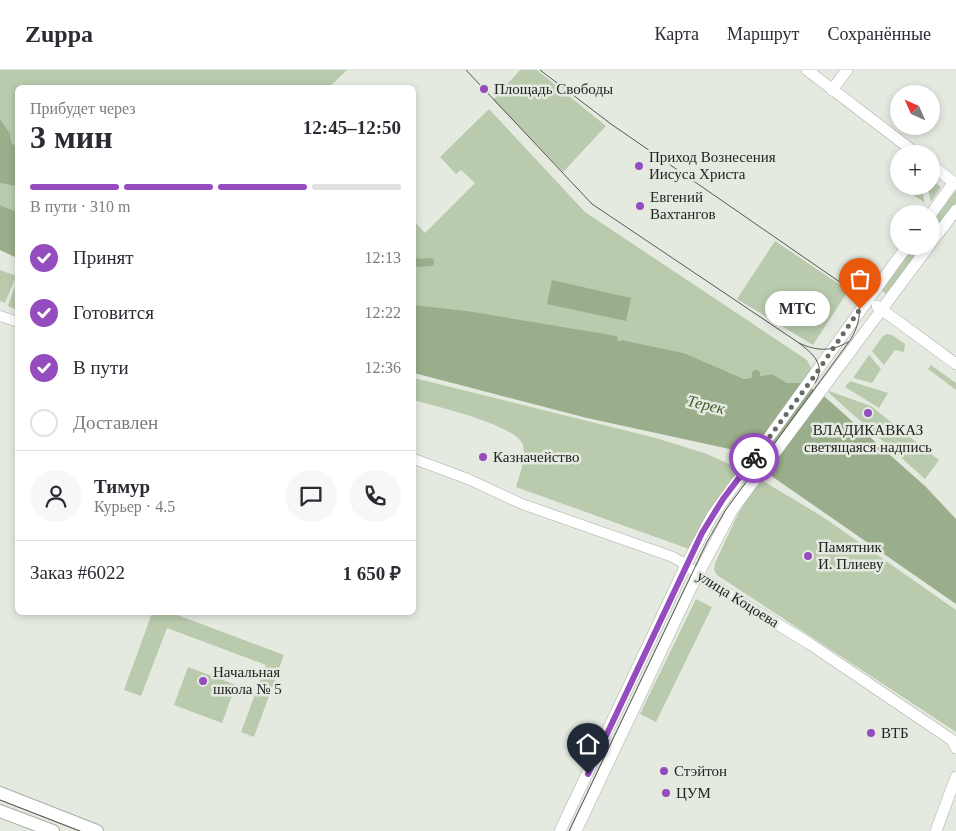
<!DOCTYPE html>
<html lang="ru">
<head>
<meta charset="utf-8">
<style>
  :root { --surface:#fff; --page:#f7f7f7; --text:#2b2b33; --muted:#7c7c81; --line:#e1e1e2; --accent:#954cbf }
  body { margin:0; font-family:Georgia,serif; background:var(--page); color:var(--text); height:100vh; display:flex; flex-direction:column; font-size:19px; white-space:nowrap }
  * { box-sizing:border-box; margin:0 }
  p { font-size:16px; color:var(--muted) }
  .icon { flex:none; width:28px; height:28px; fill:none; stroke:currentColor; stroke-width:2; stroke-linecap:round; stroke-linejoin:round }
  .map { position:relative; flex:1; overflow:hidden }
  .details { position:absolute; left:15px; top:15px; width:401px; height:530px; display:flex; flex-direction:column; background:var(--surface); border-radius:8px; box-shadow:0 2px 8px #0003 }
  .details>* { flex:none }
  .needle { width:32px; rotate:315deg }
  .tools { position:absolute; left:890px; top:15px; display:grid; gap:10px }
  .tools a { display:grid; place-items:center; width:50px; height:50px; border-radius:50%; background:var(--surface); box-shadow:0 2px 8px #0003; font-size:25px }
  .pin { position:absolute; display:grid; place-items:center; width:42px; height:42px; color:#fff; margin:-51px -21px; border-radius:50% 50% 50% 0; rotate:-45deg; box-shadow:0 0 5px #0007 }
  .pin .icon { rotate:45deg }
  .courier { position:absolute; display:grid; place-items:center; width:50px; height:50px; margin:-25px; border:4px solid #954cbf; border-radius:50%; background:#fff; color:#222; box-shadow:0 1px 6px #0007 }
  .bubble { position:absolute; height:35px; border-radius:18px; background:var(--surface); box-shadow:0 2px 8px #0003; font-size:16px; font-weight:600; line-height:35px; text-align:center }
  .headline em { font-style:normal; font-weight:600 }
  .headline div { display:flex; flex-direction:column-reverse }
  .headline { display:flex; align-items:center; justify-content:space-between; height:85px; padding:0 15px }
  h1 { font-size:32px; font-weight:600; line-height:38px }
  .bar { display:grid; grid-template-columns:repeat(4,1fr); gap:8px 5px; align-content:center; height:60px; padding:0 15px }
  .bar i { height:6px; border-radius:4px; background:var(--line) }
  .bar .selected { background:var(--accent) }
  .bar p { grid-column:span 4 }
  .line { display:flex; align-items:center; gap:12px; padding:0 15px; border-top:1px solid var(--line) }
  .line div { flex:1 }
  .round { display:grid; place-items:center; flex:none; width:52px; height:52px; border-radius:26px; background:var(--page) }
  ol { padding:0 15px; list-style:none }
  li { display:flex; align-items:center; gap:15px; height:55px }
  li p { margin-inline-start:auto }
  li .icon { padding:5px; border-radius:50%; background:var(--accent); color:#fff; stroke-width:4 }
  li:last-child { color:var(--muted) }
  li i { width:28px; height:28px; border:2px solid var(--line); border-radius:50% }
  header { display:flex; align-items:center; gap:30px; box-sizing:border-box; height:70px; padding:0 25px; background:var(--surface); border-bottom:1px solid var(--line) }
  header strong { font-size:24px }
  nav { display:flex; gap:28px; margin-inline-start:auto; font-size:18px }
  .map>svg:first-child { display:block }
  .green { fill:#b9caad }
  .water { fill:#9bae8b }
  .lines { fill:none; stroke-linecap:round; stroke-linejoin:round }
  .canal { stroke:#9bae8b; stroke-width:8 }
  .tertiary-casing { stroke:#a9aea6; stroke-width:11 }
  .secondary-casing { stroke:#a9aea6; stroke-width:12 }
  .primary-casing { stroke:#a9aea6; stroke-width:14 }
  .tertiary { stroke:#fff; stroke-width:10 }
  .secondary { stroke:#fff; stroke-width:11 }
  .primary { stroke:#fff; stroke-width:12 }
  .tram { stroke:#555853; stroke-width:1 }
  .done { stroke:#666964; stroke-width:5; stroke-dasharray:0 9 }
  .route { stroke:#954cbf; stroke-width:6 }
  .poi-dot { fill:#954cbf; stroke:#e5eae1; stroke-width:2 }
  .labels { text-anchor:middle; stroke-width:5; stroke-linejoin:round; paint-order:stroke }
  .poi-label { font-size:15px; fill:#222421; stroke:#e5eae1; text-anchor:start }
  .street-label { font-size:15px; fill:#222421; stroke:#e5eae1 }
  .water-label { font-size:16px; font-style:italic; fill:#435e2a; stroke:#e5eae1 }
</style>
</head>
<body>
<header>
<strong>Zuppa</strong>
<nav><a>Карта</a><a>Маршрут</a><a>Сохранённые</a></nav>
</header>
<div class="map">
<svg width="956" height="761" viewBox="0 0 956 761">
  <rect width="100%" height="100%" fill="#e5eae1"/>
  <g class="green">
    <path d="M 0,0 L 347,0 L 329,17 L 18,18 L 17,142 L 0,135 Z"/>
    <path d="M 520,0 L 537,0 L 606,56 L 563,102 L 493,30 Z"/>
    <path d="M 489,39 L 585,142 L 807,290 L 812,300 L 803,313 L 787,313 L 772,304 L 744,309 L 684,283 L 622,270 L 618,271 L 616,266 L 468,241 L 414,235 L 414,151 L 425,163 L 475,113 L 461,100 L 456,104 L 440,87 Z"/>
    <path d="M 931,110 L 941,117 L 931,132 L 927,116 L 931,116 Z"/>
    <path d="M 909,116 L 921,116 L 925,133 L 906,120 Z"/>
    <path d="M 956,120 L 956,133 L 931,166 L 931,153 Z"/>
    <path d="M 775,171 L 845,218 L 846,224 L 813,275 L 737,229 Z"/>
    <path d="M 915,176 L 923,176 L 886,224 L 881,220 Z"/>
    <path d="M 0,200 L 16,206 L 5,233 L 0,231 Z"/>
    <path d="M 17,210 L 17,240 L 8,236 Z"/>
    <path d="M 887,264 L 892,265 L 905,274 L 904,282 L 895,280 L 884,295 L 872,281 L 883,266 Z"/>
    <path d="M 869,285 L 881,299 L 872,313 L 853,308 Z"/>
    <path d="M 931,295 L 956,313 L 956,320 L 928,299 Z"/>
    <path d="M 414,308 L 656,368 L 707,384 L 731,395 L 737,390 L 738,392 L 734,396 L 741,400 L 717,429 L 689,479 L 516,417 C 520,404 526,388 523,375 C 517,355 434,336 414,330 Z"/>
    <path d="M 850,311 L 888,323 L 879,338 L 845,317 Z"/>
    <path d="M 829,321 L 871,336 L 939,390 L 925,409 L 829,323 Z"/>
    <path d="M 760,409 L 823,447 L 956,540 L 956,662 L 717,505 L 714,500 L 715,493 L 739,442 Z"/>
    <path d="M 696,529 L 712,537 L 656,652 L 640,644 Z"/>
    <path d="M 152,543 L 172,543 L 284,585 L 254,667 L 241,662 L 266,595 L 167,558 L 141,626 L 124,620 Z"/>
    <path d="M 188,597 L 236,615 L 222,653 L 174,635 Z"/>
  </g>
  <g class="water">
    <path d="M 0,49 L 10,64 L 11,72 L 17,79 L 17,116 L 0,113 Z"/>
    <path d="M 0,135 L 17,142 L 17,188 L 0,180 Z"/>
    <path d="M 552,210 L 631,228 L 626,251 L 547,234 Z"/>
    <path d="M 414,235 L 468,241 L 617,266 L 618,271 L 622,270 L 684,283 L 744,309 L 772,304 L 787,313 L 803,313 L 825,327 L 926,417 L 956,449 L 956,534 L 734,380 L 587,348 L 414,303 Z"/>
  </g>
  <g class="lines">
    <g class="canal">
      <path d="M 414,191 L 419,193 L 430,192"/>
      <path d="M 756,304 L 757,317"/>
    </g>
    <g class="tertiary-casing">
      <g id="tertiary">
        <path d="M 0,246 L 18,252"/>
        <path d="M 414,389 L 468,409 L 522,434 L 673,487 L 686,495"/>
      </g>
    </g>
    <g class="secondary-casing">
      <g id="secondary">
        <path d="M 807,0 L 917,84"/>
        <path d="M 832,20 L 847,0"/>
        <path d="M 931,95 L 956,114"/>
        <path d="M 931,144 L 954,112"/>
        <path d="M 931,173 L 956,140"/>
        <path d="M 877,236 L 956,294"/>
        <path d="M 693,500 L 705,510 L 810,574 L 952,670 L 956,678"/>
        <path d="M 560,761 L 686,495 L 712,446 L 907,176"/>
        <path d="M 576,761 L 691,518 L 733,439 L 929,176"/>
        <path d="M 936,761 L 956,707"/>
      </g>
    </g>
    <g class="primary-casing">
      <g id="primary">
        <path d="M 0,723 L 97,761"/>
        <path d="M 0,741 L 53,761"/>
      </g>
    </g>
    <use href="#tertiary" class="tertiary"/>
    <use href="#secondary" class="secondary"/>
    <use href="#primary" class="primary"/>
    <g class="tram">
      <path d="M 466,0 L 592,134 L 799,273 C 816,281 831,282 848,272"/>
      <path d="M 540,0 L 611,54 L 847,217 C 865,231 861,251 851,269 L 725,441 L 707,472 L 569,761"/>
      <path d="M 799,273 C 812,283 827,295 815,313"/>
      <path d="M 0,730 L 80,761"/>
    </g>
  </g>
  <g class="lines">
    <path class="done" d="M 754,388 L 813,308 L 860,239"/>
    <path class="route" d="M 588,704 L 702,463 L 723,429 L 754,388"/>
  </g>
  <g class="poi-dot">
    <circle cx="484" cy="19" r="5"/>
    <circle cx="639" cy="96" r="5"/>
    <circle cx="640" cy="136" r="5"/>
    <circle cx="868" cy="343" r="5"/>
    <circle cx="483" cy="387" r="5"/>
    <circle cx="808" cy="486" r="5"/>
    <circle cx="203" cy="611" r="5"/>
    <circle cx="871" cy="663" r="5"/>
    <circle cx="664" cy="701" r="5"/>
    <circle cx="666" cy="723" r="5"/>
  </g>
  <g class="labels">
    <g class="poi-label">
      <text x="494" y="24">Площадь Свободы</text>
      <text x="649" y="92">Приход Вознесения<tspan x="649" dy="17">Иисуса Христа</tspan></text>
      <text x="650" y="132">Евгений<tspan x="650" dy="17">Вахтангов</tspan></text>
      <text x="868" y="365" text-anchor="middle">ВЛАДИКАВКАЗ<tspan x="868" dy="17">светящаяся надпись</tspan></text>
      <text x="493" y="392">Казначейство</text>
      <text x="818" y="482">Памятник<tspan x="818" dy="17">И. Плиеву</tspan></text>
      <text x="213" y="607">Начальная<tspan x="213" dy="17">школа № 5</tspan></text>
      <text x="881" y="668">ВТБ</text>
      <text x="674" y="706">Стэйтон</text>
      <text x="676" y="728">ЦУМ</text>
    </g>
    <g class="street-label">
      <text transform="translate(738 529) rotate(32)" y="5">улица Коцоева</text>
    </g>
    <g class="water-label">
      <text transform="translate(706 334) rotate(13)" y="6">Терек</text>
    </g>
  </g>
</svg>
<div class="tools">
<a><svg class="needle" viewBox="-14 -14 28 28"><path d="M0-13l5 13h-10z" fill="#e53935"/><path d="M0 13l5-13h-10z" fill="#7c7c81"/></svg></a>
<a>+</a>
<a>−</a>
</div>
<div class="pin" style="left:860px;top:239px;background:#ea580c"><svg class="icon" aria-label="bag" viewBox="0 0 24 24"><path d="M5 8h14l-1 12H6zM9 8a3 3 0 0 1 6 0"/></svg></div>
<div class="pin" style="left:588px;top:704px;background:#1f2937"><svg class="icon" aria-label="home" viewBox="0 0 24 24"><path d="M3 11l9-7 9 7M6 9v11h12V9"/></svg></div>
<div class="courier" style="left:754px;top:388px"><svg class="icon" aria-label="bike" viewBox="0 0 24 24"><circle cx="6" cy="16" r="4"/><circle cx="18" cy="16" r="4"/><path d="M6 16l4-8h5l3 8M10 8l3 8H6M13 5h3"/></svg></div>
<div class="bubble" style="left:765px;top:221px;width:65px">МТС</div>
<section class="details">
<div class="headline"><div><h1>3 мин</h1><p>Прибудет через</p></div><em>12:45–12:50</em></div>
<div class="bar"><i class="selected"></i><i class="selected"></i><i class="selected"></i><i></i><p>В пути · 310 m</p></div>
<ol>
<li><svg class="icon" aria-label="check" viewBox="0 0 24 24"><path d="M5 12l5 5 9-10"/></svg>Принят<p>12:13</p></li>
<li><svg class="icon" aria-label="check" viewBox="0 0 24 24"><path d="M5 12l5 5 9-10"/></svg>Готовится<p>12:22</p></li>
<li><svg class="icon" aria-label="check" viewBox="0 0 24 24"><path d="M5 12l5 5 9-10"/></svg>В пути<p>12:36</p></li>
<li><i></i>Доставлен</li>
</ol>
<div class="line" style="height:90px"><a class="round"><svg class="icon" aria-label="person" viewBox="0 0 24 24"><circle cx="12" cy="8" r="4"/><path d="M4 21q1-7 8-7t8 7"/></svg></a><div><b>Тимур</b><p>Курьер · 4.5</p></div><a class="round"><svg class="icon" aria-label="chat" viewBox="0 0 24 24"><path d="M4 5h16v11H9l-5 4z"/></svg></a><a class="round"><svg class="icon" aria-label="phone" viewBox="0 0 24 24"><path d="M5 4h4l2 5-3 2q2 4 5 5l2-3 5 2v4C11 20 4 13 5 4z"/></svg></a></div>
<div class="line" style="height:65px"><div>Заказ #6022</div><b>1 650 ₽</b></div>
</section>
</div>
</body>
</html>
